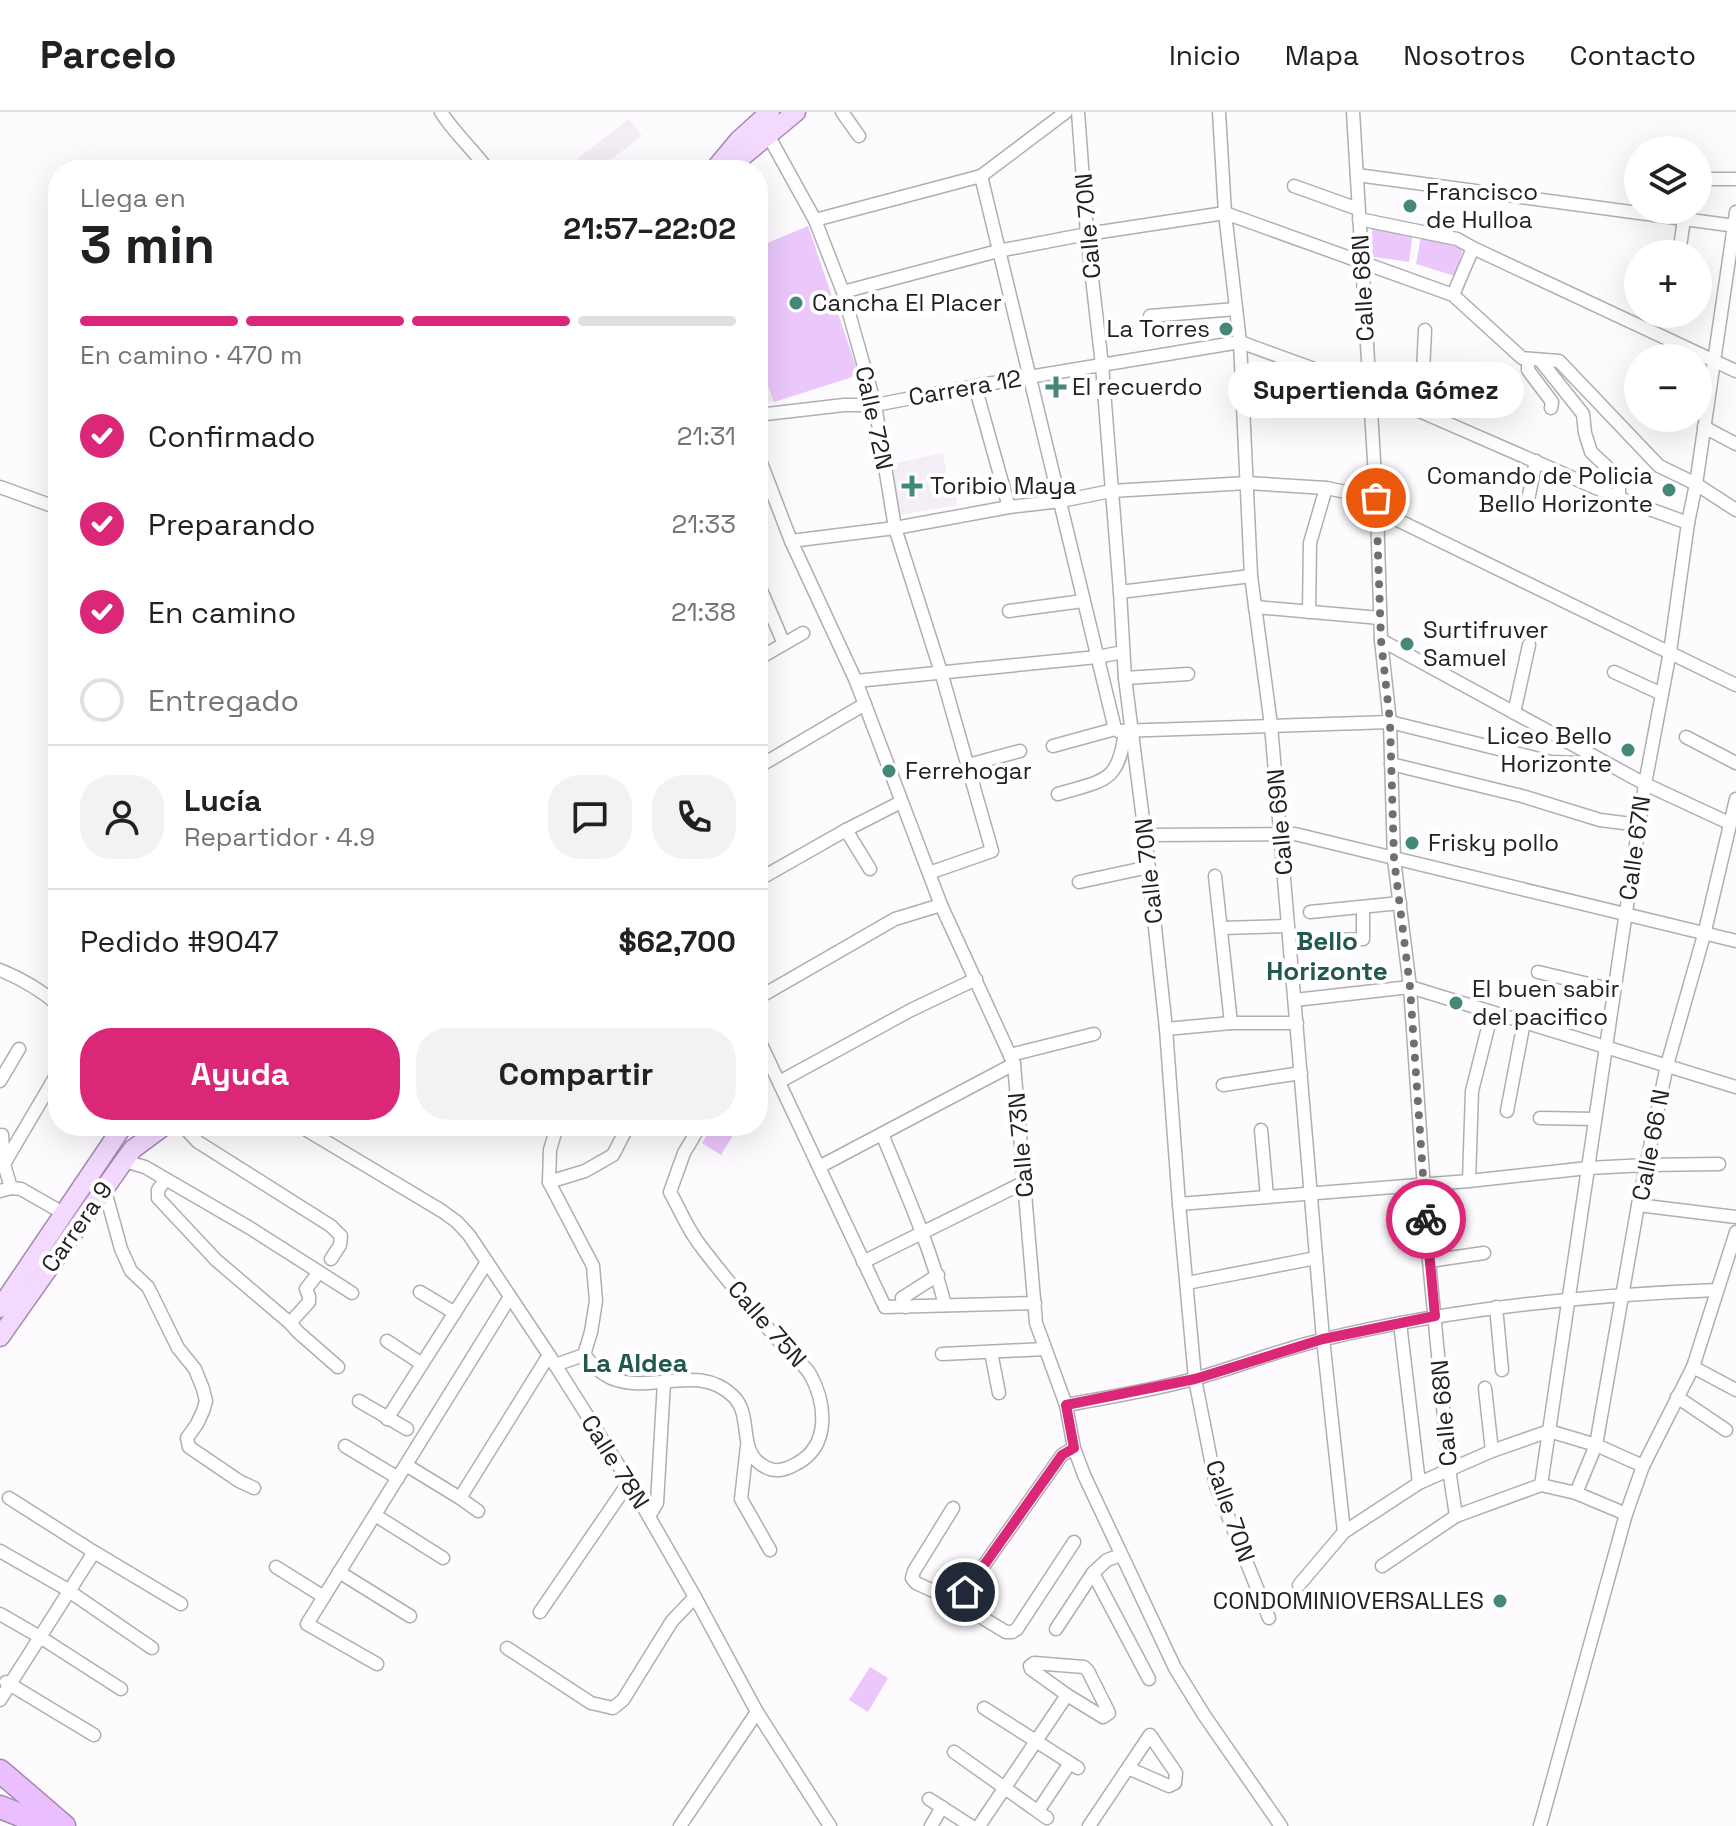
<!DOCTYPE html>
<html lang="es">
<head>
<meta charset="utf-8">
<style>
  :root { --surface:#fff; --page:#f2f2f2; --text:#202124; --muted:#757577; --line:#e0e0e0; --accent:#db2777 }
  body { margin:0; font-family:"Space Grotesk",sans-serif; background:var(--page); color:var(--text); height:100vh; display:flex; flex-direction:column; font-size:30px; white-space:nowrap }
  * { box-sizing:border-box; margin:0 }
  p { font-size:26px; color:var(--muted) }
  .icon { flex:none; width:44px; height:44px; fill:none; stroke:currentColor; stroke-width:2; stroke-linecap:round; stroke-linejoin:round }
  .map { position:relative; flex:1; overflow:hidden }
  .details { position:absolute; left:48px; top:48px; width:720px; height:976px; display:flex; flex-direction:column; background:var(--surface); border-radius:32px; box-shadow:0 8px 32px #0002 }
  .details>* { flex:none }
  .buttons { position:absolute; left:1624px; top:24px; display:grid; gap:16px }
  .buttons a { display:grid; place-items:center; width:88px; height:88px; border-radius:50%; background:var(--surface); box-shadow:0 8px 32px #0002; font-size:40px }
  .pin { position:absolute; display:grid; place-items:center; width:68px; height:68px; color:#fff; margin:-34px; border:4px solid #fff; border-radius:50%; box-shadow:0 2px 8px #0007 }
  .courier { position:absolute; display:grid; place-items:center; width:80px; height:80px; margin:-40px; border:6px solid #db2777; border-radius:50%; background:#fff; color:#222; box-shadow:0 2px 10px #0007 }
  .bubble { position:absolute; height:56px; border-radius:28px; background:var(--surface); box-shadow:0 8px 32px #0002; font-size:26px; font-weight:800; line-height:56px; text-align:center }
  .summary em { font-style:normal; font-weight:800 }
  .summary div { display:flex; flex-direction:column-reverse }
  .summary { display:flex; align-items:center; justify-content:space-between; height:136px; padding:0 32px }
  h1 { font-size:52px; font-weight:800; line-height:60px }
  .bar { display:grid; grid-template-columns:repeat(4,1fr); gap:12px 8px; align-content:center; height:96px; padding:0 32px }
  .bar i { height:10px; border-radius:6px; background:var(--line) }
  .bar .selected { background:var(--accent) }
  .bar p { grid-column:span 4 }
  .line { display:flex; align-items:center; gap:20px; padding:0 32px; border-top:2px solid var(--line) }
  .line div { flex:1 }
  .round { display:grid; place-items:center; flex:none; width:84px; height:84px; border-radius:32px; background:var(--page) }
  ol { padding:0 32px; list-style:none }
  li { display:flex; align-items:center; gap:24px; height:88px }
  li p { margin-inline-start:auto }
  li .icon { padding:8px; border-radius:50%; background:var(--accent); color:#fff; stroke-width:4 }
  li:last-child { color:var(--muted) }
  li i { width:44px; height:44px; border:4px solid var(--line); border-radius:50% }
  .cta { display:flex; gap:16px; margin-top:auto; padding:16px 32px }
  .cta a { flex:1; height:92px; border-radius:32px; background:var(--accent); color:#fff; font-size:32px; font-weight:800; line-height:92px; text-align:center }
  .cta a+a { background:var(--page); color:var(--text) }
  header { display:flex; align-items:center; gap:48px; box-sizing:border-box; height:112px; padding:0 40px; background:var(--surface); border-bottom:2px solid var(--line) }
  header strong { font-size:38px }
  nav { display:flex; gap:44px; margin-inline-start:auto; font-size:28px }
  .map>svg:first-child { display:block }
  .built { fill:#f3edf6 }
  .green { fill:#ebc7fb }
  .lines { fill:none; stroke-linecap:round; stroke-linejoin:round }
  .street-casing { stroke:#b0aeb1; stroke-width:15 }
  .primary-casing { stroke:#a588b1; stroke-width:21 }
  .highway-casing { stroke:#a588b1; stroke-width:25 }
  .street { stroke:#fff; stroke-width:12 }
  .primary { stroke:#f3d9fe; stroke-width:18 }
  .highway { stroke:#ebbffe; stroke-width:22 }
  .done { stroke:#6f6e70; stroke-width:8; stroke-dasharray:0 14.4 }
  .route { stroke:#db2777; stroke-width:10 }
  .poi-dot { fill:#458779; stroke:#fff; stroke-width:3 }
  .labels { text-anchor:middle; stroke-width:8; stroke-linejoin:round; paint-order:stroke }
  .poi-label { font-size:24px; fill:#232223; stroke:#fff; text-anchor:start }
  .street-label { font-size:24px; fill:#232223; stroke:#fff }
  .neighbourhood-label { font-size:26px; font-weight:bold; fill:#22584d; stroke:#fff }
</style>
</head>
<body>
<header>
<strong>Parcelo</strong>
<nav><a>Inicio</a><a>Mapa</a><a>Nosotros</a><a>Contacto</a></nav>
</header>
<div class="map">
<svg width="1736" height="1714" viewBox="0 0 1736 1714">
  <rect width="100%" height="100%" fill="#fdfbfe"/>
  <g class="built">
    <path d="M 629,7 L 642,24 L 597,58 L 563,58 Z"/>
    <path d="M 758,247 L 774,290 L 758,292 Z"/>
    <path d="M 943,341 L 947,367 L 929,370 L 930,380 L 955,377 L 957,393 L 900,403 L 892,352 Z"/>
  </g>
  <g class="green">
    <path d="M 808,114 L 859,263 L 774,290 L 758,247 L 758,135 Z"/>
    <path d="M 1373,114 L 1413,120 L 1409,150 L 1368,144 Z"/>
    <path d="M 1421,124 L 1463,137 L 1455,164 L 1416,152 Z"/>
    <path d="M 712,1014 L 727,1014 L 735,1020 L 721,1043 L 702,1031 Z"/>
    <path d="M 870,1555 L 888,1566 L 868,1600 L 849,1588 Z"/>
  </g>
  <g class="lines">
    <g class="street-casing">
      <g id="street">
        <path d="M 441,0 C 454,21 474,38 488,58"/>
        <path d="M 842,0 L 859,24"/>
        <path d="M 1078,0 L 1087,122 L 1102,253 L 1120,480 L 1125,566 L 1145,723 L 1166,917 L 1179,1092 L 1195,1267 L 1216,1374 L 1269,1506"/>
        <path d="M 1219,0 L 1225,101 L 1240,230 L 1251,464 L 1271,613 L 1323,1227 L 1344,1420"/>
        <path d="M 1353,0 L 1377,398 L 1381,528 L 1390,610 L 1394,747 L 1410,875 L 1429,1149 L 1449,1357 L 1456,1404"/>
        <path d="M 768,23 L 815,108 L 843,180 L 875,293 L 895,416 L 941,560 L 992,739 L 929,761"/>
        <path d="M 1357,63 L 1736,114"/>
        <path d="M 981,64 L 1115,617"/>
        <path d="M 1698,67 L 1736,67"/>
        <path d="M 1294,74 L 1358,97"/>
        <path d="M 1359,107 L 1457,127 L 1473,136 L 1736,259"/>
        <path d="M 815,108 L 981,64 L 1066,0"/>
        <path d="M 1679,142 L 1684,107"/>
        <path d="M 843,180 L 998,139 L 1087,122 L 1225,101 L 1453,183 L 1522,246 L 1559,249 L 1659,354 L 1696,372 L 1736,398"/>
        <path d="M 1453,183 L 1473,136"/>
        <path d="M 1150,204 L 1236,197"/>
        <path d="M 1528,247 L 1528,258 L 1552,290 L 1551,296"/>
        <path d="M 1540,248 L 1583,302 L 1585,321 L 1591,340 L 1607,355 L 1619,373 L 1619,386"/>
        <path d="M 975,274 L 1009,395"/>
        <path d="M 1421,300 L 1425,218"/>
        <path d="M 758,303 L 844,293 L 875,293 L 975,274 L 1240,230 L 1369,277 L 1619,386 L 1688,411"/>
        <path d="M 1704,315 L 1736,332"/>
        <path d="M 758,343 L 791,429 L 856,569 L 941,793 L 1014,952 L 1036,1211 L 1066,1293 L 1074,1336 L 1084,1363 L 1175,1556 L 1204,1603 L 1281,1714"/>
        <path d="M 0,375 L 58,396"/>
        <path d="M 1528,388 L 1536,349"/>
        <path d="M 1377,398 L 1736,573"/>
        <path d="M 791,429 L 895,416 L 1009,395 L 1061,389 L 1111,379 L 1247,371 L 1326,376 L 1376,386"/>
        <path d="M 758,471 L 784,532"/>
        <path d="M 1120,480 L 1251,464"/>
        <path d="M 1255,495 L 1380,506"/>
        <path d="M 1009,499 L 1083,489"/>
        <path d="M 1309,500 L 1310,431 L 1326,376"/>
        <path d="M 1381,528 L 1645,672 L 1729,711"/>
        <path d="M 758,547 L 803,521"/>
        <path d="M 1614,560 L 1662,582"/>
        <path d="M 1125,566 L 1188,562"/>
        <path d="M 856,569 L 1097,545 L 1123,540"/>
        <path d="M 1514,601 L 1529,533"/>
        <path d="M 1686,625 L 1736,651"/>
        <path d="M 1053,634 L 1115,617 L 1118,619 L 1390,610 L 1551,650 L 1608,652"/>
        <path d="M 1391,652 L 1522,684 L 1600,708 L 1639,713"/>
        <path d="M 968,653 L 1020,639"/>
        <path d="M 758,655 L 865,592"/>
        <path d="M 1058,682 C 1103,668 1119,672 1125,619"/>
        <path d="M 846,718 L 870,757"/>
        <path d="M 1145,723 L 1295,722 L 1736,829"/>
        <path d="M 1215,764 L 1231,911"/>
        <path d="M 758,768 L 846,718 L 901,690"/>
        <path d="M 1079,770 L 1149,755"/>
        <path d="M 1310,800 L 1400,791"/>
        <path d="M 1222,816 L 1287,814"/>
        <path d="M 1339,828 L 1363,827 L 1363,795"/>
        <path d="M 0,858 C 22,867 40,877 58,893"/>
        <path d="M 1538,860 L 1614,878"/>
        <path d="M 758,886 L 895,807 L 941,793"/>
        <path d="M 1295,888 L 1410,875 L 1736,975"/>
        <path d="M 1166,917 L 1231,911 L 1297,911"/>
        <path d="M 758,926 L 885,1195 L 1035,1191"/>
        <path d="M 1010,943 L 1094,922"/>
        <path d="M 0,969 L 19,937"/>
        <path d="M 779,970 L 911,898 L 976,867"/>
        <path d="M 1223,973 L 1301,961"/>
        <path d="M 1507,999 L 1524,910"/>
        <path d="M 1540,1006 L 1595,1007"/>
        <path d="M 183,1014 L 198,1030 L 331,1114 L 341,1124 L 340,1133 L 331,1147"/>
        <path d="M 300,1014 L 442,1099 L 457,1110 L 469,1123 L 549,1243 L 629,1370 L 695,1485 L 757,1600 L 830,1714"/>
        <path d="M 557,1014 L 550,1038 L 549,1070 L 593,1154 L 596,1189 L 591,1220 L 584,1243"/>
        <path d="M 1261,1018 L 1267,1084"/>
        <path d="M 882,1022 C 905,1078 930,1134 945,1193"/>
        <path d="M 2,1023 L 4,1052 L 11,1076"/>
        <path d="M 124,1049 L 145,1055 L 250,1116 L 352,1181"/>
        <path d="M 4,1052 L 57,962"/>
        <path d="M 819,1055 L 1014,952"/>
        <path d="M 165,1068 L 158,1078 L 158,1086 L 216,1148 L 290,1211"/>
        <path d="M 1469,1069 L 1472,979 L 1492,900"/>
        <path d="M 549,1070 L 585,1059 L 613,1043 L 628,1014"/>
        <path d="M 104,1075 L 121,1137 L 131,1159 L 148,1175 L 178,1236 L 195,1257 L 203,1277 L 206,1289 L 203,1299 L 197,1312 L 187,1326 L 189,1335 L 239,1369 L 254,1376"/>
        <path d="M 0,1079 L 11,1076 L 21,1077 L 63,1101"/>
        <path d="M 1179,1092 L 1469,1069 L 1588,1056 L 1646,1053 L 1719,1052"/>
        <path d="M 1638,1093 L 1736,1105"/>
        <path d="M 1429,1149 L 1484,1141"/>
        <path d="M 863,1150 L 1023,1071"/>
        <path d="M 319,1160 L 306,1177 L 309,1184 L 309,1190 L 290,1211 L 298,1220 L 338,1255"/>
        <path d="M 1187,1171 L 1316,1146"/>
        <path d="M 420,1180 L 455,1201"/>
        <path d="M 906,1195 L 902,1186 L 938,1163"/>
        <path d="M 1496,1195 L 1502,1258"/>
        <path d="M 1400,1211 L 1419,1371"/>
        <path d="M 387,1229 L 422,1252"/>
        <path d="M 991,1240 L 999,1281"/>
        <path d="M 942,1242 L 1045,1237"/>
        <path d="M 555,1253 L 584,1243 C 592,1252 600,1261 611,1266 C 652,1283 698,1250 733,1284 C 752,1302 739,1334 758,1350 C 771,1361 782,1360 796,1352 C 831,1334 826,1291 810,1262 C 804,1252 792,1245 785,1236 C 756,1202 726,1168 700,1133 C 688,1118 680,1098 670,1080 L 684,1041 L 700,1014"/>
        <path d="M 1693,1255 L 1736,1278"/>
        <path d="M 1485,1276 L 1492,1339"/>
        <path d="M 1677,1285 L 1726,1318"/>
        <path d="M 359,1289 L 407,1317"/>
        <path d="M 1066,1293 C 1109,1285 1155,1278 1197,1266 C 1240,1254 1282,1237 1325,1227 C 1454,1196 1585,1183 1717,1178"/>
        <path d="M 387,1307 L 487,1150"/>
        <path d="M 345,1334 L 398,1366"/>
        <path d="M 747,1334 L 741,1387 L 770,1438"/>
        <path d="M 406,1353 L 460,1386 L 478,1399"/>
        <path d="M 1541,1373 L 1645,672 L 1670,540 L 1688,411 L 1696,372 L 1736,100"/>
        <path d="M 1576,1381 L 1596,1333 L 1638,1093 L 1667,953 L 1704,823 L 1736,687"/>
        <path d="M 9,1386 L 94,1440 L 181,1492"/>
        <path d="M 460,1386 L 549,1243"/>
        <path d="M 953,1396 L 914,1459 L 912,1466 L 916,1471 L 953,1488 L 1006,1520 L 1012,1520 L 1017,1517 L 1074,1430"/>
        <path d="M 375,1403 L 443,1446"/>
        <path d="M 649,1404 L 657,1391 L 664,1270"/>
        <path d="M 0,1439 L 63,1475 L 152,1536"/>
        <path d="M 1382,1454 L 1456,1404 L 1541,1373 L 1576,1381 L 1626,1402"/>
        <path d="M 276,1455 L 324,1485"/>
        <path d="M 339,1460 L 410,1504"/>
        <path d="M 1093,1461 L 1149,1567"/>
        <path d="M 1299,1473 L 1344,1420 L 1419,1371 L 1492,1339 L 1549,1319 L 1596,1333 L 1643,1354"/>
        <path d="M 953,1488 L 965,1480 L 1062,1343 L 1074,1336"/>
        <path d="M 540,1500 L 629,1370"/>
        <path d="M 0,1502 L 40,1525 L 121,1577"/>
        <path d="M 1056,1517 L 1093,1461 L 1107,1448 L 1121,1443"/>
        <path d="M 507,1536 L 591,1591 L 613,1596 L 623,1588 L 672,1509 L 695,1485"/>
        <path d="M 1034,1551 L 1084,1555 L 1088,1559 L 1109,1601 L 1103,1605 L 1067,1583 L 1031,1557 L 1030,1554 Z"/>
        <path d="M 377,1552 L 307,1512 L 510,1185"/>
        <path d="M 6,1570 L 94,1623"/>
        <path d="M 0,1588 L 94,1440"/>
        <path d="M 984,1596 L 1078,1656"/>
        <path d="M 954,1640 L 1047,1706"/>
        <path d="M 929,1687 L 971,1714"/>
        <path d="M 1038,1699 L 1070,1651"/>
        <path d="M 680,1714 L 757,1600"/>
        <path d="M 931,1714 L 942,1695"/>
        <path d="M 979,1714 L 1067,1583"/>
        <path d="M 1089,1714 L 1150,1623 L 1176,1661 L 1175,1671 L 1169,1674 L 1128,1656"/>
        <path d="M 1540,1714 L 1626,1402 L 1643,1354 L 1693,1255 L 1736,1120"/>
      </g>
    </g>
    <g class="primary-casing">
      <g id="primary">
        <path d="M 714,58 L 739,28 L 770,0"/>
        <path d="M 734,58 L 743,44 L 796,0"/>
        <path d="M 0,1196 L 123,1014"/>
        <path d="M 0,1225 L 124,1049 L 133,1037 L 164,1014"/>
      </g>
    </g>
    <g class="highway-casing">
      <g id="highway">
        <path d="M 0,1659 L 64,1714"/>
        <path d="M 0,1695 L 48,1714"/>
      </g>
    </g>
    <use href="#street" class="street"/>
    <use href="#primary" class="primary"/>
    <use href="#highway" class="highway"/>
  </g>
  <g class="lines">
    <path class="done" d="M 1376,386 L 1381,528 L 1390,610 L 1394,747 L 1410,875 L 1426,1107"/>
    <path class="route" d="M 965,1480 L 1062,1343 L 1074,1336 L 1066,1293 L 1195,1267 L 1323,1227 L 1435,1204 L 1426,1107"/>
  </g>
  <g class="poi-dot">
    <circle cx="1410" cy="94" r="8"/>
    <circle cx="796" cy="191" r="8"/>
    <circle cx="1226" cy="217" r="8"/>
    <path d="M1052 263h8v8h8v8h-8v8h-8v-8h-8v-8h8z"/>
    <path d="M908 362h8v8h8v8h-8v8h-8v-8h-8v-8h8z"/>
    <circle cx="1669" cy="378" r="8"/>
    <circle cx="1407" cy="532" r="8"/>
    <circle cx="1628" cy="638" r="8"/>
    <circle cx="889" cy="659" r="8"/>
    <circle cx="1412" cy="731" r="8"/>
    <circle cx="1456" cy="891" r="8"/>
    <circle cx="1500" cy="1489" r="8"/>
  </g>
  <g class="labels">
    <g class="poi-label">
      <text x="1426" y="88">Francisco<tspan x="1426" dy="28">de Hulloa</tspan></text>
      <text x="812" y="199">Cancha El Placer</text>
      <text x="1210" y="225" text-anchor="end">La Torres</text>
      <text x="1072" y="283">El recuerdo</text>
      <text x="1653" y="372" text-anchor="end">Comando de Policia<tspan x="1653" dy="28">Bello Horizonte</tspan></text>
      <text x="930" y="382">Toribio Maya</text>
      <text x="1423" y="526">Surtifruver<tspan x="1423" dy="28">Samuel</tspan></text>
      <text x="1612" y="632" text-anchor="end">Liceo Bello<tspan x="1612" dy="28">Horizonte</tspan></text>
      <text x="905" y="667">Ferrehogar</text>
      <text x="1428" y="739">Frisky pollo</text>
      <text x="1472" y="885">El buen sabir<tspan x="1472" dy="28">del pacifico</tspan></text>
      <text x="1484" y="1497" text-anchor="end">CONDOMINIOVERSALLES</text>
    </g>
    <g class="street-label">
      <text transform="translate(1088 114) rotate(-95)" y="8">Calle 70N</text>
      <text transform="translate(1363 176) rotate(-93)" y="8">Calle 68N</text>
      <text transform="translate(965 276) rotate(-10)" y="8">Carrera 12</text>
      <text transform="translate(874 306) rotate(78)" y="8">Calle 72N</text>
      <text transform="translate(1280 710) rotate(-95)" y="8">Calle 69N</text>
      <text transform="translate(1635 736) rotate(-82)" y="8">Calle 67N</text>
      <text transform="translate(1149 759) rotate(-96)" y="8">Calle 70N</text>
      <text transform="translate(1021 1033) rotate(-95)" y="8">Calle 73N</text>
      <text transform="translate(1651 1033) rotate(-79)" y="8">Calle 66 N</text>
      <text transform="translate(77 1115) rotate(-55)" y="8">Carrera 9</text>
      <text transform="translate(767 1212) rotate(49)" y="8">Calle 75N</text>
      <text transform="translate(1444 1301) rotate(-95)" y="8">Calle 68N</text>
      <text transform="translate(615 1350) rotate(58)" y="8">Calle 78N</text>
      <text transform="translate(1230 1399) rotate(71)" y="8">Calle 70N</text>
    </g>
    <g class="neighbourhood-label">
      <text x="1327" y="838">Bello<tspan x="1327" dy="30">Horizonte</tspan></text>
      <text x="635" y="1260">La Aldea</text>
    </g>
  </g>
</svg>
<div class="buttons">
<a><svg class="icon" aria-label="layers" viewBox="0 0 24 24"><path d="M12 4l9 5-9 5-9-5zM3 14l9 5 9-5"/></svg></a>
<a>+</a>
<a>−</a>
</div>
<div class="pin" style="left:1376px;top:386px;background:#ea580c"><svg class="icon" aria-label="bag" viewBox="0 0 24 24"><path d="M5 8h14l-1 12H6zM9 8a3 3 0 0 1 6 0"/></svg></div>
<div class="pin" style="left:965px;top:1480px;background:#1f2937"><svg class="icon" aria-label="home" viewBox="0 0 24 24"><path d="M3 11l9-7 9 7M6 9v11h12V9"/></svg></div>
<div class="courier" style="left:1426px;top:1107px"><svg class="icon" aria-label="bike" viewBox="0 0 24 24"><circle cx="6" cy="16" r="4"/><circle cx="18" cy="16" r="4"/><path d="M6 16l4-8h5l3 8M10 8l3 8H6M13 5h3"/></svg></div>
<div class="bubble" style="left:1228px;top:250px;width:296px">Supertienda Gómez</div>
<section class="details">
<div class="summary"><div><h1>3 min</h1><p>Llega en</p></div><em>21:57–22:02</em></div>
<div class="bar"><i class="selected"></i><i class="selected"></i><i class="selected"></i><i></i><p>En camino · 470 m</p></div>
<ol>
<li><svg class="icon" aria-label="check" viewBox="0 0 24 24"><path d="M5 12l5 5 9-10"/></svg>Confirmado<p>21:31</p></li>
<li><svg class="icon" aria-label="check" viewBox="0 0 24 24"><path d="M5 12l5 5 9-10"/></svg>Preparando<p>21:33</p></li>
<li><svg class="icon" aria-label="check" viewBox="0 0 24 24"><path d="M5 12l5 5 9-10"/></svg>En camino<p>21:38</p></li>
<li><i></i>Entregado</li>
</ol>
<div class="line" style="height:144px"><a class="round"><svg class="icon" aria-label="person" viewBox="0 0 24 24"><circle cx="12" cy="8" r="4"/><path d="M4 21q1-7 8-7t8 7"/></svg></a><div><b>Lucía</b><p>Repartidor · 4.9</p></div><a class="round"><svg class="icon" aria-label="chat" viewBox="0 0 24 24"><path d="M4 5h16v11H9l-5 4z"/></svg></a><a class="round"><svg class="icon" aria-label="phone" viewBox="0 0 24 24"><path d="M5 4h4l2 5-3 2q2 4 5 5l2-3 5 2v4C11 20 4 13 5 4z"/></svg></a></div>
<div class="line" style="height:104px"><div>Pedido #9047</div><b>$62,700</b></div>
<div class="cta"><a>Ayuda</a><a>Compartir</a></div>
</section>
</div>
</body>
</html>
